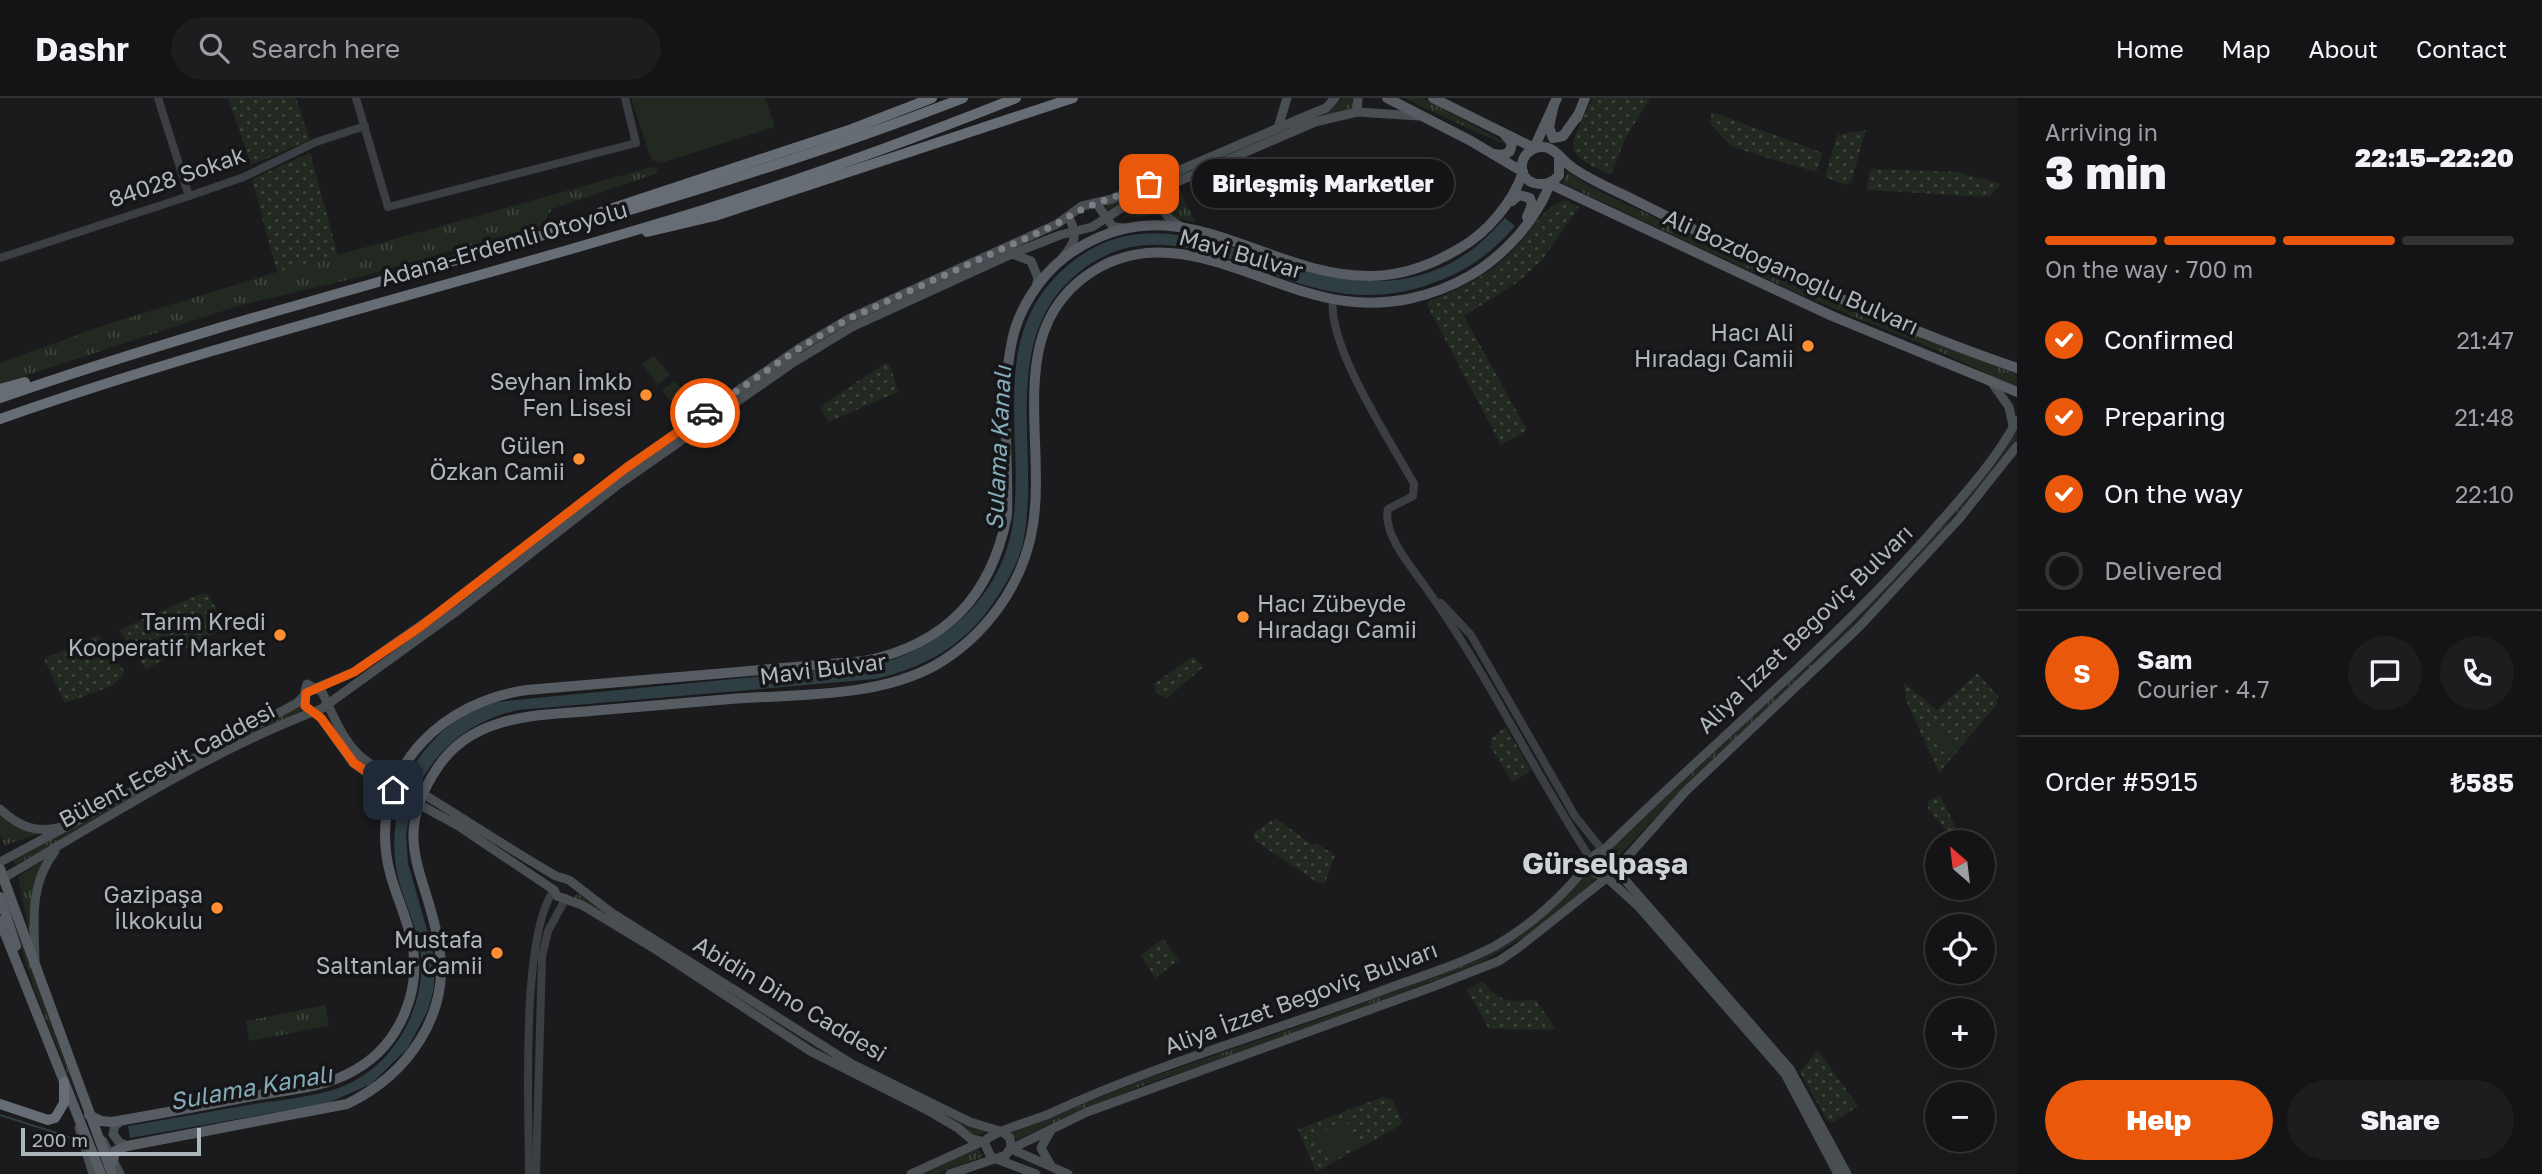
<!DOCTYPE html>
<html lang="en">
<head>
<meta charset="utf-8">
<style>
  :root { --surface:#141416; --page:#1d1d1f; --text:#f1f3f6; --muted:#9d9ea1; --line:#333335; --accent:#ea580c }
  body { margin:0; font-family:"Golos Text",sans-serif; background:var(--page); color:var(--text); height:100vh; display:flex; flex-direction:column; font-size:26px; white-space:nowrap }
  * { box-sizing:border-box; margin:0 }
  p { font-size:23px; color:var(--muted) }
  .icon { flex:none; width:38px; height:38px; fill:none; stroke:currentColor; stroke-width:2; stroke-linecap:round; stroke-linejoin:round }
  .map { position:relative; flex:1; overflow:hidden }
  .side { display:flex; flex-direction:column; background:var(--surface); width:525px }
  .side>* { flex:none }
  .needle { width:46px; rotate:332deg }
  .buttons { position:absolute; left:1925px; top:732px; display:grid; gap:14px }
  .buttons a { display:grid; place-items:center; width:70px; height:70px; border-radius:50%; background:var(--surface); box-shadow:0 7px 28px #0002,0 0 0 2px var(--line); font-size:35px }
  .scale { position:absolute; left:21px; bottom:18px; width:180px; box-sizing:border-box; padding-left:7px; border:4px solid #adb5bd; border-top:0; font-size:19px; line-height:24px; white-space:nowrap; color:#adb5bd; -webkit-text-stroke:5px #161618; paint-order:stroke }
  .pin { position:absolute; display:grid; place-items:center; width:60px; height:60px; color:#fff; margin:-30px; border-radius:14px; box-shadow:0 4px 10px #0006 }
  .courier { position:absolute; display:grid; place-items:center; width:70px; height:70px; margin:-35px; border:5px solid #ea580c; border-radius:50%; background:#fff; color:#222; box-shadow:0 2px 9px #0007 }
  .bubble { position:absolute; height:49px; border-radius:24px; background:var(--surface); box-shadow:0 7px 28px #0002,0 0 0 2px var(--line); font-size:23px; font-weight:800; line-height:49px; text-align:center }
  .summary em { font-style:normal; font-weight:800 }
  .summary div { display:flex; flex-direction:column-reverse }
  .summary { display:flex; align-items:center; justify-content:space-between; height:119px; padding:0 28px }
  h1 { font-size:46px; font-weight:800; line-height:52px }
  .bar { display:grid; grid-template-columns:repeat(4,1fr); gap:10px 7px; align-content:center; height:84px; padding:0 28px }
  .bar i { height:9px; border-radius:5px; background:var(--line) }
  .bar .on { background:var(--accent) }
  .bar p { grid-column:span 4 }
  .line { display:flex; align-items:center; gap:18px; padding:0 28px; border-top:2px solid var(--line) }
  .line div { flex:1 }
  .round { display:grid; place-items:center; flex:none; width:74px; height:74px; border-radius:37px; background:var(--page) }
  ol { padding:0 28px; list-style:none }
  li { display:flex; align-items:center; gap:21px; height:77px }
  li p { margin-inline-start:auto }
  li .icon { padding:7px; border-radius:50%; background:var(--accent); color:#fff; stroke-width:4 }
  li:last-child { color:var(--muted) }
  li i { width:38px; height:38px; border:4px solid var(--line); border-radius:50% }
  .cta { display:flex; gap:14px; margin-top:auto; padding:14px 28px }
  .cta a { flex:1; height:80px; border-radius:42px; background:var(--accent); color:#fff; font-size:28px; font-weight:800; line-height:80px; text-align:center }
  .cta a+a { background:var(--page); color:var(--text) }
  header { display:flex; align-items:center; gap:42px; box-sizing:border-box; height:98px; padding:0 35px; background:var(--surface); border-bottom:2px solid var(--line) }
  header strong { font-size:33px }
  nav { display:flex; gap:38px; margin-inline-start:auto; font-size:24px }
  .search { width:490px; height:63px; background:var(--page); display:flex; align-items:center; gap:18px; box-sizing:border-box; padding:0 24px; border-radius:38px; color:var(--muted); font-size:26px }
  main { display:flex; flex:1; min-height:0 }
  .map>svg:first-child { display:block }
  .grass { fill:url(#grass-tufts) }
  .park { fill:url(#park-dots) }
  .garden { fill:#212920 }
  .water { fill:#2f3e43 }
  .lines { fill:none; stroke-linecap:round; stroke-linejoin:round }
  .stream { stroke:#2f3e43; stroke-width:2 }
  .tertiary { stroke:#3b3e43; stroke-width:8 }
  .secondary { stroke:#494e53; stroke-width:9 }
  .primary { stroke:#575c62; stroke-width:10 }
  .motorway { stroke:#676d74; stroke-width:10 }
  .done { stroke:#7a7f85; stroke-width:7; stroke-dasharray:0 12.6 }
  .route { stroke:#ea580c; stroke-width:9 }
  .poi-dot { fill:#fc8e34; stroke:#161618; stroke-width:2.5 }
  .labels { text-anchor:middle; stroke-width:7; stroke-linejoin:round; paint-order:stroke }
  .street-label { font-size:23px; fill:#adb5bd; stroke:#161618 }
  .poi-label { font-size:23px; fill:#adb5bd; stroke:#161618; text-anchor:end }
  .water-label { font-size:24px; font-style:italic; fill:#83abb9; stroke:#161618 }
  .district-label { font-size:30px; font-weight:bold; fill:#ced3d9; stroke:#161618 }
</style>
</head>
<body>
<header>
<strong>Dashr</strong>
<div class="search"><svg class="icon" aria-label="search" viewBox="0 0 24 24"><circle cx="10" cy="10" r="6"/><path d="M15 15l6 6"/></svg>Search here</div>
<nav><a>Home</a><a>Map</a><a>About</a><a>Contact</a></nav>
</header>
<main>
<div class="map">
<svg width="2017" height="1076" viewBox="0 0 2017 1076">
  <defs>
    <pattern id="grass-tufts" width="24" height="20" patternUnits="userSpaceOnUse" patternTransform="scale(1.75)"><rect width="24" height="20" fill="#212920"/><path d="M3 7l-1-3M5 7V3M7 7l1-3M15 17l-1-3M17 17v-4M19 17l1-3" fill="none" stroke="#3f463e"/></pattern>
    <pattern id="park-dots" width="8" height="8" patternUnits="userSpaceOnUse" patternTransform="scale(1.75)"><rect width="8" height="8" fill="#212920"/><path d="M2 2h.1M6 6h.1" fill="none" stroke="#3f463e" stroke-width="1.8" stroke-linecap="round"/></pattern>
  </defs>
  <rect width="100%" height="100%" fill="#1b1b1d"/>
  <g class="grass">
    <path d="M 1342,0 L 1356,0 L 1355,10 L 1133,99 L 1107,113 L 1105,108 L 1313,18 L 1335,7 Z"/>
    <path d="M 1405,0 L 1422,0 L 1510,47 C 1504,48 1418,7 1405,0 Z"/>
    <path d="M 652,69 L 657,70 L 658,75 L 552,111 L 542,127 L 360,179 L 241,207 L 0,286 L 0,265 L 102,228 L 277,174 Z"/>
    <path d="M 1568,74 C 1596,94 1628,106 1658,121 C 1775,179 1895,229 2017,276 L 2017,290 L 1941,254 L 1808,200 L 1562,85 Z"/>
    <path d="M 1179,90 L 1196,125 L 1175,120 L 1169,115 L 1167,99 Z"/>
    <path d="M 1159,101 L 1162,117 L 1121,120 Z"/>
    <path d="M 2017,332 L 2017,340 C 1958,418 1893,490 1823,557 C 1754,623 1683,687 1619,758 L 1612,750 L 1821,555 L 1886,490 L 1938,434 Z"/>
    <path d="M 300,608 L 302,612 L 15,767 L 13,762 Z"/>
    <path d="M 0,713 L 42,735 L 5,747 L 0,736 Z"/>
    <path d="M 47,760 C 31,784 32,809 30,838 L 18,779 Z"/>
    <path d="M 1590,773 L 1598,780 L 1529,836 L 1480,865 L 1263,947 L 1141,988 L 1016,1042 L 1012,1035 L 1138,984 L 1337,915 L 1478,862 L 1507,846 L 1547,816 Z"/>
    <path d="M 2,790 L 86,1022 L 34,890 Z"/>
    <path d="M 577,795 L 827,957 L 986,1034 L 976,1039 L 953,1022 L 826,958 L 574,800 Z"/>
    <path d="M 325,907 L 329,928 L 249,943 L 246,923 Z"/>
    <path d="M 977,1049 L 984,1058 L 937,1076 L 923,1076 Z"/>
  </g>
  <g class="park">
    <path d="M 228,0 L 296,0 L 310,42 L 251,67 Z"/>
    <path d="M 1592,0 L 1650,0 L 1624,43 L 1611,77 C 1556,53 1572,48 1592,0 Z"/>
    <path d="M 1712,14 L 1823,55 L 1816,74 L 1732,49 L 1710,26 Z"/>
    <path d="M 1866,32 L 1851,84 L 1846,87 L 1825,79 L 1837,37 Z"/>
    <path d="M 310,55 L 338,158 L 277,174 L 252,81 Z"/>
    <path d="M 1873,71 L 1957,74 L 2001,86 L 1989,99 L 1867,92 L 1869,75 Z"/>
    <path d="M 1377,74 L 1418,90 C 1410,95 1402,101 1393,104 C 1374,109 1340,104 1330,86 L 1354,75 Z"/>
    <path d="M 1565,102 L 1579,109 L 1542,162 L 1518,184 L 1464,218 L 1527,332 L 1501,347 L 1427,207 L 1429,203 C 1458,192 1484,180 1506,159 C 1526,141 1540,110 1565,102 Z"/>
    <path d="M 885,265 L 890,267 L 898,294 L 828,324 L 820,309 Z"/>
    <path d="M 200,496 L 208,496 L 226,529 L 146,571 L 119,532 Z"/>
    <path d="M 98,537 L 125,574 L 112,588 L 65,605 L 44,561 Z"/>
    <path d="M 1193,558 L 1203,569 L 1167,600 L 1156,595 L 1154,586 Z"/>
    <path d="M 1977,575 L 1998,598 L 1996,607 L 1939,675 L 1906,602 L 1904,585 L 1937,612 Z"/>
    <path d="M 1506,629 L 1531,673 L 1512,684 L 1490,648 L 1492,639 Z"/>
    <path d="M 1940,697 L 1963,744 L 1956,744 L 1928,710 L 1928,704 Z"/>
    <path d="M 1276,720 L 1312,747 L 1316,745 L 1335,757 L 1325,785 L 1318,785 L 1254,742 L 1254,734 Z"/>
    <path d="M 1163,841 L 1179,862 L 1155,880 L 1141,857 Z"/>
    <path d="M 1483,883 C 1501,906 1508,903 1536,902 L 1555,930 L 1552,932 L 1489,931 L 1467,892 Z"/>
    <path d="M 1818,952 L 1858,1008 L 1832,1025 L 1827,1022 L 1800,974 Z"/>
    <path d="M 1383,999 L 1393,1002 L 1402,1023 L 1401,1027 L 1316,1074 L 1298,1031 Z"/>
  </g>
  <g class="garden">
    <path d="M 631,0 L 765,0 L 775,29 L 661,65 L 651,61 Z"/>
    <path d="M 654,257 L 670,277 L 658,287 L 642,266 Z"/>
    <path d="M 675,283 L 691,303 L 678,313 L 662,292 Z"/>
    <path d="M 1937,627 L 1954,645 L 1944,655 L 1927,636 Z"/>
    <path d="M 1346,1022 L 1358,1046 L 1328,1061 L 1316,1037 Z"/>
  </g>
  <g class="water">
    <path d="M 1505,120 L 1515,128 C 1494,153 1468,172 1438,183 C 1407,196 1373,200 1340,195 C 1253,182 1161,107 1078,175 C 996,242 1042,356 1023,445 C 1017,470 1001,495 986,515 C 957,552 919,571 875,581 L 518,612 C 473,623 441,646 419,687 L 406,682 C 425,644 455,616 496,604 L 876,567 C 948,547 1006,494 1014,417 C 1023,327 989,236 1067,168 C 1189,63 1328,253 1470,153 C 1483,144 1494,131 1505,120 Z"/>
    <path d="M 399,703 L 411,708 L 406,737 L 408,765 L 434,857 L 434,890 L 428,912 L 408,950 L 371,986 L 328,1005 L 130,1040 L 128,1028 C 168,1021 208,1014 249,1007 C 277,1002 306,1000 333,992 C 389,975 425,915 421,859 C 419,834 407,811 400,787 C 392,758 393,733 399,703 Z"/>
  </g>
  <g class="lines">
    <path class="stream" d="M 0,1017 L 69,1039"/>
    <g class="tertiary">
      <path d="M 158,0 L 189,98"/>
      <path d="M 356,0 L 388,109 L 636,45 L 625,0"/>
      <path d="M 0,160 L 189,98 L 244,79 L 316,44 L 365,28"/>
      <path d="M 1333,201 C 1327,248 1390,342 1414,386 L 1413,398 L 1388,411 C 1382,435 1411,469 1424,487 C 1487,574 1533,673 1592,763"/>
      <path d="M 1441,505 L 1471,537 L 1575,718 L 1603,753"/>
      <path d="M 529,1076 C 529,1014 520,839 554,792"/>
      <path d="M 536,1076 L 542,859 L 548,833 L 566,800"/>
    </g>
    <g class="secondary">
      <path d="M 1357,14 L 1358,0"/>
      <path d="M 1278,30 L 1287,0"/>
      <path d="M 1170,87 C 1154,105 1163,119 1182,129"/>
      <path d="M 1096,105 L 1113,129 L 1126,130"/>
      <path d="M 1012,156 L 1031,163 L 1038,180 L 1036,189"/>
      <path d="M 1063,159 C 1076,144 1078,136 1068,118"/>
      <path d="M 1990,282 L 2009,309 L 2013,328"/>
      <path d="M 0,711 C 18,728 36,736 61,729"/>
      <path d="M 1603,753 L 1616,759 L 1626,783 L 1790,971 L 1847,1076"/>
      <path d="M 1592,763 L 1595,775 L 1606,779 L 1639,809 L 1785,976 L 1838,1076"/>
      <path d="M 0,764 L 251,630 L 297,605 L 309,593 L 354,574 L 450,507 L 626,370 L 801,249 L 848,221 L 1057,126 L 1082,108 L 1112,101 L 1311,16 L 1326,10 L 1335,0"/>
      <path d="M 0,782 C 101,724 212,651 321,611 L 461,510 L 619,386 L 791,266 L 852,229 L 1012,156 L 1060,137 L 1092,129 L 1131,104 L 1315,24 L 1357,14 L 1419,18"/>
      <path d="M 35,863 C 34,822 29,787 55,753"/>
      <path d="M 122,1022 L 115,1028 L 113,1036 L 119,1044 L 127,1048"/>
      <path d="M 79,1030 L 93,1076"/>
      <path d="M 103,1043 L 120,1076"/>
      <path d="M 984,1044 C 992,1033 1036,1022 1051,1015 C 1157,966 1271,934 1381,893 C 1418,879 1459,867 1495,848 C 1535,825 1569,792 1596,756 L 1603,753 C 1712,645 1833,547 1934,431 C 1964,397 1996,362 2017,322"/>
      <path d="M 984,1044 L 991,1059 L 1036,1076"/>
      <path d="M 1011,1051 L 1087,1014 L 1435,888 L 1499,863 L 1518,850 L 1614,774 L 1685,694 L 1860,528 L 1959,421 L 2017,348"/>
      <path d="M 1011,1051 L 1068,1076"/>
      <path d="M 1051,1068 L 1041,1050 L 1051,1032"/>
      <path d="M 911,1076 L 979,1045"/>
      <path d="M 950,1076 L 1006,1057 L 1011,1049 L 1010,1040 L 1003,1034 L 970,1024 L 852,966 L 612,815 L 569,782 L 556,778 C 514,754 474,727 433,702 C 409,687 382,677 360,658 C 341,640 333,616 322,594 L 307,586 L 303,601 L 305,608 L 321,620 L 353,665 L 387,689 L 457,727 L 554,792 L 557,798 L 582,807 L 658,853 L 810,953 L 929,1013 L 958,1030 L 971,1041 L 984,1044"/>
    </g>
    <g class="primary">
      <path d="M 1387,0 L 1471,43 L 1523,74"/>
      <path d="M 1433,0 L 1534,50"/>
      <path d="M 1554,6 L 1549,29 L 1553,40 L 1563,38 L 1578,17"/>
      <path d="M 1577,20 L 1585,0"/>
      <path d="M 1534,50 L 1557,0"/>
      <path d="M 1493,56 L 1504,57 L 1510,53 L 1512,45 L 1505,37"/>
      <path d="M 1559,59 L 1559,77 C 1547,94 1515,86 1523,62 C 1526,54 1535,48 1544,49 C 1556,50 1563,64 1573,70 C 1589,81 1607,89 1624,97 C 1752,161 1882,224 2017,270"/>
      <path d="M 1550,86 L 1832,218 L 2017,294"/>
      <path d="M 1512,103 L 1519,97 L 1530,100 L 1532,107 L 1527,119"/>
      <path d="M 0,771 L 112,1076"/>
      <path d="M 0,799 L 16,848"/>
      <path d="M 0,823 L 101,1076"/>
      <path d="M 89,1017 L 101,1023 L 112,1024 C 159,1016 206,1007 253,998 C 287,992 325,990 355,972 C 401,946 423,890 411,840 C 404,810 389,784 386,753 C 376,666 446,603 527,592 L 865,563 C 946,546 991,498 1007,418 C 1009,361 1000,299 1012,243 C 1018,212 1040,178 1065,159 C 1176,78 1260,178 1370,178 C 1403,178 1432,167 1460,150 C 1487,135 1513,104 1523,74"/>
      <path d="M 113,1063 L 115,1053 L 127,1048 L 347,1006 C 407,977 451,917 439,848 C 428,776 388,742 438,669 C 452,648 472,634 497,626 C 526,616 560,616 590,613 C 637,609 684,605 731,601 C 795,596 875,600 934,568 C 985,539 1024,486 1033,427 C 1047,337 1001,224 1100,169 C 1180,125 1265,193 1345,203 C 1389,209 1433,199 1471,177 C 1505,157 1536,122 1550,86"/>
    </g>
    <g class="motorway">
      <path d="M 601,114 L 852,31 L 932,0"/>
      <path d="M 647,134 L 715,118 L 1073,0"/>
      <path d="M 0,291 L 25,284"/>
      <path d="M 0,300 C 318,189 649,123 963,0"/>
      <path d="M 0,321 C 231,240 470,184 703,112 C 809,79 913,41 1016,0"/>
      <path d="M 0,1006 L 48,1022 L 55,1020 L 64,1005 L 64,984"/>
    </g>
  </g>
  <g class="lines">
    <path class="done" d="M 705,315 L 801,249 L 848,221 L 1057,126 C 1085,106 1117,99 1149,86"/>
    <path class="route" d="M 393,692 L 354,665 L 321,620 L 305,608 L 306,595 L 354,574 L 420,529 L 626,370 L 705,315"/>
  </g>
  <g class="poi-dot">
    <circle cx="1808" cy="248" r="7"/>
    <circle cx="646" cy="297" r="7"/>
    <circle cx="579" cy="361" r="7"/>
    <circle cx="1243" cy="519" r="7"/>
    <circle cx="280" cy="537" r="7"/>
    <circle cx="217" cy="810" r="7"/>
    <circle cx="497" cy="855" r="7"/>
  </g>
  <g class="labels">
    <g class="street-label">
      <text transform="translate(177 79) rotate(-19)" y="8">84028 Sokak</text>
      <text transform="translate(504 146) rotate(-16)" y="8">Adana-Erdemli Otoyolu</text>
      <text transform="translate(1241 156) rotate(16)" y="8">Mavi Bulvar</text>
      <text transform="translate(1791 174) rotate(24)" y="8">Ali Bozdoğanoğlu Bulvarı</text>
      <text transform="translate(1805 531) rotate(-44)" y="8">Aliya İzzet Begoviç Bulvarı</text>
      <text transform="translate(823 571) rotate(-7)" y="8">Mavi Bulvar</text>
      <text transform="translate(167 667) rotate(-28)" y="8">Bülent Ecevit Caddesi</text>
      <text transform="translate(1301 900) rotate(-20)" y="8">Aliya İzzet Begoviç Bulvarı</text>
      <text transform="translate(790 901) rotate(31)" y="8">Abidin Dino Caddesi</text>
    </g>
    <g class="poi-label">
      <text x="1794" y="243">Hacı Ali<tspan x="1794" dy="26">Hıradağı Camii</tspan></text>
      <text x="632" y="292">Seyhan İmkb<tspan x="632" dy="26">Fen Lisesi</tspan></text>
      <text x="565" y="356">Gülen<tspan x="565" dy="26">Özkan Camii</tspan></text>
      <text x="1257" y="514" text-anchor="start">Hacı Zübeyde<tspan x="1257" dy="26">Hıradağı Camii</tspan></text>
      <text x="266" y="532">Tarım Kredi<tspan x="266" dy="26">Kooperatif Market</tspan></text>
      <text x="203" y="805">Gazipaşa<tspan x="203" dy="26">İlkokulu</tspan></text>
      <text x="483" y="850">Mustafa<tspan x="483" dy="26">Saltanlar Camii</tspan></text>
    </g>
    <g class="water-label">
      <text transform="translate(999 350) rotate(-87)" y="8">Sulama Kanalı</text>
      <text transform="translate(251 990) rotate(-10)" y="8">Sulama Kanalı</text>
    </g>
    <g class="district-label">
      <text x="1605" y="776">Gürselpaşa</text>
    </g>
  </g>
</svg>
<div class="buttons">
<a><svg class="needle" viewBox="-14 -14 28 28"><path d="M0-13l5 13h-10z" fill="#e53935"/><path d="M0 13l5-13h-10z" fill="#9d9ea1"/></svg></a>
<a><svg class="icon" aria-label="locate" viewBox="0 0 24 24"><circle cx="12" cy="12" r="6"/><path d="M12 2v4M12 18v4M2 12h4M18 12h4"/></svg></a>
<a>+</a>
<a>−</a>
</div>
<div class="scale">200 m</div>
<div class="pin" style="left:1149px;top:86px;background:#ea580c"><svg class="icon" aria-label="bag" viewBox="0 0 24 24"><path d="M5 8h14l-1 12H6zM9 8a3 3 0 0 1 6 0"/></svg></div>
<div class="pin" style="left:393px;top:692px;background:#1f2937"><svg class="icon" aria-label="home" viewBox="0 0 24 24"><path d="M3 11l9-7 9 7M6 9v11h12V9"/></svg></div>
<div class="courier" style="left:705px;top:315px"><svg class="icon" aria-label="car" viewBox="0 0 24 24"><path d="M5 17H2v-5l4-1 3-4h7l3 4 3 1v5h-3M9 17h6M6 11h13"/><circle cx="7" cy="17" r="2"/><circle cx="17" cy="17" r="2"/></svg></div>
<div class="bubble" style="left:1192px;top:61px;width:262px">Birleşmiş Marketler</div>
</div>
<section class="side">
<div class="summary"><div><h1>3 min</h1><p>Arriving in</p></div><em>22:15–22:20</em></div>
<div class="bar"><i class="on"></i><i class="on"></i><i class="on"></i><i></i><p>On the way · 700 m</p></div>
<ol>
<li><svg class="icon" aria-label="check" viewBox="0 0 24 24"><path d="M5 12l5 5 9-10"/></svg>Confirmed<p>21:47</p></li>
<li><svg class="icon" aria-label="check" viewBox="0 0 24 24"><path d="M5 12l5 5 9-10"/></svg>Preparing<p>21:48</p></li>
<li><svg class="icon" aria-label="check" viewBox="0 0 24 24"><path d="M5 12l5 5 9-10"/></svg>On the way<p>22:10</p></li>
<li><i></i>Delivered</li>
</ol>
<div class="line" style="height:126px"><b class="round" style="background:var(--accent);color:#fff">S</b><div><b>Sam</b><p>Courier · 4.7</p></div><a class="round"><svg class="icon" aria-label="chat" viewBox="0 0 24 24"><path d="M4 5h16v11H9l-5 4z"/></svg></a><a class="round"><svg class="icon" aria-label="phone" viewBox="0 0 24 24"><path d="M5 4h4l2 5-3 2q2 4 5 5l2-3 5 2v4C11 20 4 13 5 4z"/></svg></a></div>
<div class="line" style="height:91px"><div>Order #5915</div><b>₺585</b></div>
<div class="cta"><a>Help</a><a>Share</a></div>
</section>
</main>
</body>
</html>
